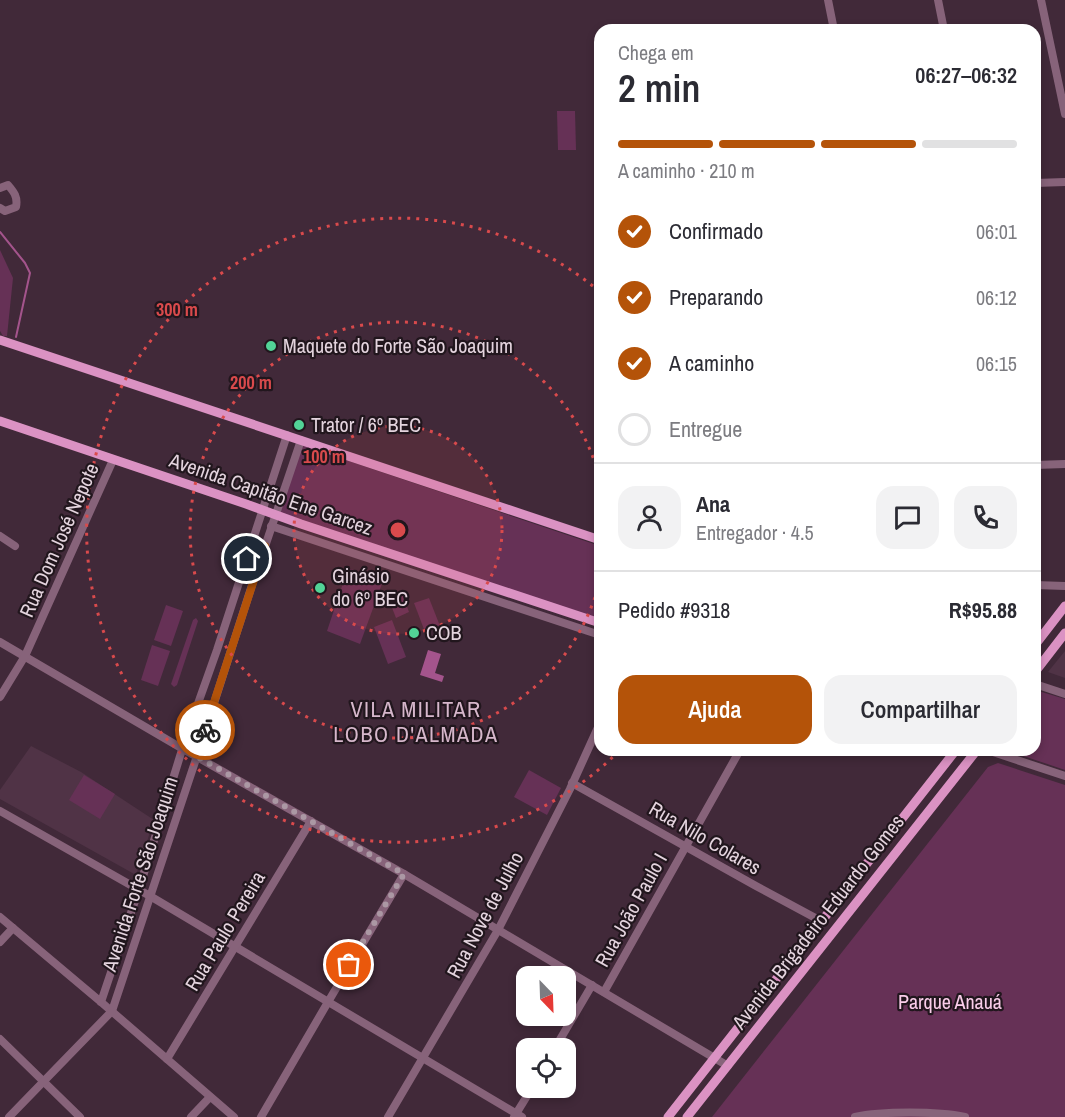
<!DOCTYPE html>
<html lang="pt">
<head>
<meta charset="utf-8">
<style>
  :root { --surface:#fff; --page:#f2f2f3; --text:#2b2b33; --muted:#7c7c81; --line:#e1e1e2; --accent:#b45309 }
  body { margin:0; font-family:"Archivo Narrow",sans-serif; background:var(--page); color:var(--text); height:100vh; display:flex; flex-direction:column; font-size:22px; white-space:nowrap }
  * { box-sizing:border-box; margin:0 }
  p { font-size:20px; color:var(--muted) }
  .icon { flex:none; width:33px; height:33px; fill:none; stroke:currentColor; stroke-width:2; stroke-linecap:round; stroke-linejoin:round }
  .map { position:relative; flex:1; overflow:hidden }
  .panel { position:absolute; left:594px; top:24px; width:447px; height:732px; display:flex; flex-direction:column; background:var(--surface); border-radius:18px; box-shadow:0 3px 9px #0003 }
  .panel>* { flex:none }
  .needle { width:39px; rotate:157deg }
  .tools { position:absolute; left:516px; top:966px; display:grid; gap:12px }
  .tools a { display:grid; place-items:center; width:60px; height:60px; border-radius:12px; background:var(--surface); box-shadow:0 3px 9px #0003; font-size:30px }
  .pin { position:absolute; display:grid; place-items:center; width:51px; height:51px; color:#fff; margin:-26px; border:3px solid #fff; border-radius:50%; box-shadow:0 2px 6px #0007 }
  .courier { position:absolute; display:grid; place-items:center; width:60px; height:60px; margin:-30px; border:4px solid #b45309; border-radius:50%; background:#fff; color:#222; box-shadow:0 2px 8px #0007 }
  .overview em { font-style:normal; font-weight:600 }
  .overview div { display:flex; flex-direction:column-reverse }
  .overview { display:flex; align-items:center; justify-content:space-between; height:102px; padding:0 24px }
  h1 { font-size:39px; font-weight:600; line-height:45px }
  .bar { display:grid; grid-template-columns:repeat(4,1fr); gap:9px 6px; align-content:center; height:72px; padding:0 24px }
  .bar i { height:8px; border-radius:4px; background:var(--line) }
  .bar .current { background:var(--accent) }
  .bar p { grid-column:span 4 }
  .line { display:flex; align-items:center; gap:15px; padding:0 24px; border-top:2px solid var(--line) }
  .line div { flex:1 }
  .round { display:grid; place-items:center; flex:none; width:63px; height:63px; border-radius:18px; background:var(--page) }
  ol { padding:0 24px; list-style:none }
  li { display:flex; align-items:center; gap:18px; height:66px }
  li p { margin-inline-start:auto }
  li .icon { padding:6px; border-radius:50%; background:var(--accent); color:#fff; stroke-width:4 }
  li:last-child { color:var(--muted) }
  li i { width:33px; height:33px; border:3px solid var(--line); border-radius:50% }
  .action { display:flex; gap:12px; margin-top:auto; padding:12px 24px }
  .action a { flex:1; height:69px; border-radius:18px; background:var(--accent); color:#fff; font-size:24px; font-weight:600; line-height:69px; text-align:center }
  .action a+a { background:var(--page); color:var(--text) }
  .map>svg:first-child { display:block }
  .built { fill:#503346 }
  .green { fill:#663156 }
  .water { fill:#a4548c }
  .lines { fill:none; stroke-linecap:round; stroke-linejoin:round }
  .stream { stroke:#a4548c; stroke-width:2 }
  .minor { stroke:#87637a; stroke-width:8 }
  .major { stroke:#db92c3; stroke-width:9 }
  .done { stroke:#ab98a4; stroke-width:6; stroke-dasharray:0 10.8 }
  .route { stroke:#b45309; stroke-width:8 }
  .ring { fill:none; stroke:#d94a4c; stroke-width:3; stroke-dasharray:3 6 }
  .poi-dot { fill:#52d397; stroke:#21161d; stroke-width:2 }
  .labels { text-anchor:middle; stroke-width:4.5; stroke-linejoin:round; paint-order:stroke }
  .poi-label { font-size:20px; fill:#e4d4de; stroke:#21161d; text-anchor:start }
  .street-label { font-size:20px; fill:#e4d4de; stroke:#21161d }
  .park-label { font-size:20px; fill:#facdea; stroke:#21161d }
  .quarter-label { font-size:22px; letter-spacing:1.5px; fill:#d6b7cb; stroke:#21161d }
  .centre { fill:#d94a4c; stroke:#21161d; stroke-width:3 }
  .ring-label { font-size:18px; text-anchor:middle; font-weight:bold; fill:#d94a4c; stroke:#21161d; stroke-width:4.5; stroke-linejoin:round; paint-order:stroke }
</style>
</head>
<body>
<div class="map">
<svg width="1065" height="1117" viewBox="0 0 1065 1117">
  <rect width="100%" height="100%" fill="#412939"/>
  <g class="built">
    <path d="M 1065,651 L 1065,678 L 1048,672 L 1052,667 Z"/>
    <path d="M 31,746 L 81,772 L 154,820 L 136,875 L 0,799 L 0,790 Z"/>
  </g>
  <g class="green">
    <path d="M 575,111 L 576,150 L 558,150 L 557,111 Z"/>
    <path d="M 0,250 L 13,278 L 7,336 L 3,336 L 0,331 Z"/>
    <path d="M 301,440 L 322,447 L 328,454 L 600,546 L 600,620 L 275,515 Z"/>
    <path d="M 348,568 L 383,581 L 360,644 L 327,631 Z"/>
    <path d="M 401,590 L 409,612 L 396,618 L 387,595 Z"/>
    <path d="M 429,598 L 440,626 L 425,632 L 414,603 Z"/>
    <path d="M 166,605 L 183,611 L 171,646 L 154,640 Z"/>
    <path d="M 196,618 L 198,621 L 177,685 L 174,687 L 171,684 L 193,620 Z"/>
    <path d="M 392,620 L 406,657 L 388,664 L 374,627 Z"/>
    <path d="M 152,645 L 170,651 L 158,686 L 141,680 Z"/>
    <path d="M 1035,690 L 1065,699 L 1065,770 L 1006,750 L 1035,750 Z"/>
    <path d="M 998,763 L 1065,785 L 1065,1117 L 712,1117 L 988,767 Z"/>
    <path d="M 529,770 L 561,788 L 547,815 L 514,797 Z"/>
    <path d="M 84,775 L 115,794 L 100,819 L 69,800 Z"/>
  </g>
  <path class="water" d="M 428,650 L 441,654 L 435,673 L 444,676 L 442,682 L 420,675 Z"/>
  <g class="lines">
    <path class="stream" d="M 0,232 L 25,263 L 30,273 L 16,337"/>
    <g class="minor">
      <path d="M 828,0 L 834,30"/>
      <path d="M 938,0 L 944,30"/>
      <path d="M 1041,0 L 1065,114"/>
      <path d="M 1035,183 L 1065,182"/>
      <path d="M 0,188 L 8,185 C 14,192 18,197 16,207 L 5,211 L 0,208"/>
      <path d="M 1035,465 L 1065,464"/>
      <path d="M 271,526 L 600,635"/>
      <path d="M 0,536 L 15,546"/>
      <path d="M 1035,585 L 1065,586"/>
      <path d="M 0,642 L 183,749 L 404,874 L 728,1066"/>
      <path d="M 1035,684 L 1065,694"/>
      <path d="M 0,697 L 25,656 L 113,460"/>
      <path d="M 987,750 L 1065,776"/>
      <path d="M 572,783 L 756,886 L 821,921"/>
      <path d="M 0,811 L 150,896 L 522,1117"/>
      <path d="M 0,917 L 101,1002 L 234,1117"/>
      <path d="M 0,942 L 13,928"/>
      <path d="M 604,992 L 740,750"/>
      <path d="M 101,1002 L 139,889 L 185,740 L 217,650 L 287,435"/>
      <path d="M 0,1039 L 80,1117"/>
      <path d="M 555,1048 L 592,985"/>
      <path d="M 167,1059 L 311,821"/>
      <path d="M 9,1117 L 112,1011 L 197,756 L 253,582 L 301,440"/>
      <path d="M 191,1117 L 210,1097"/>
      <path d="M 261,1117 L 328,1002 L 404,874"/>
      <path d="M 388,1117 L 498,930 L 570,789 L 600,723"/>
      <path d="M 514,1117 L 532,1088"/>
      <path d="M 855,1117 C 881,1111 938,1111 965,1117"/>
    </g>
    <g class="major">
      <path d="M 0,340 L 600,540"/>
      <path d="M 0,421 L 246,504 L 301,524 L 600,623"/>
      <path d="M 1035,645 L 1065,606"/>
      <path d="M 1035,672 L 1065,633"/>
      <path d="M 668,1117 L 956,750"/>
      <path d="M 687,1117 L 977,750"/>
    </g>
  </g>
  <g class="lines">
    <path class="done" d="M 205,730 L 196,756 L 404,874 L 349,965"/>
    <path class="route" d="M 205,730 L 265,546 L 252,542 L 247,559"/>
  </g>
  <circle cx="398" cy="530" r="104" fill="#d94a4c" fill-opacity=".12"/>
  <g class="ring">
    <circle cx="398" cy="530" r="104"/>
    <path d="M600 580A208 208 0 1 1 600 480"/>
    <path d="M619 751A312 312 0 1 1 599 291"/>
  </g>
  <g class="poi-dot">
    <circle cx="271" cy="346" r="6"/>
    <circle cx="299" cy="425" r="6"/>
    <circle cx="320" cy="588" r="6"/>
    <circle cx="414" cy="633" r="6"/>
  </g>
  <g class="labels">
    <g class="poi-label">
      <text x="283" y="353">Maquete do Forte São Joaquim</text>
      <text x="311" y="432">Trator / 6º BEC</text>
      <text x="332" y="583">Ginásio<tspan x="332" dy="23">do 6º BEC</tspan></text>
      <text x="426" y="640">COB</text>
    </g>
    <g class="street-label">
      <text transform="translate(271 494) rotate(19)" y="7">Avenida Capitão Ene Garcez</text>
      <text transform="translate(59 540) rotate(-66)" y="7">Rua Dom José Nepote</text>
      <text transform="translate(705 838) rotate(30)" y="7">Rua Nilo Colares</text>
      <text transform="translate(140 874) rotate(-72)" y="7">Avenida Forte São Joaquim</text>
      <text transform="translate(631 910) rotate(-61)" y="7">Rua João Paulo I</text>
      <text transform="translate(485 915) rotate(-62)" y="7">Rua Nove de Julho</text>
      <text transform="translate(818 922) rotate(-52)" y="7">Avenida Brigadeiro Eduardo Gomes</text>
      <text transform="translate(225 931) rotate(-59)" y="7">Rua Paulo Pereira</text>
    </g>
    <g class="park-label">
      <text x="950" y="1009">Parque Anauá</text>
    </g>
    <g class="quarter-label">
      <text x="416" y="717">VILA MILITAR<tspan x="416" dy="25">LOBO D'ALMADA</tspan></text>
    </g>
  </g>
  <circle cx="398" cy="530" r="9" class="centre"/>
  <g class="ring-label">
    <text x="177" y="316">300 m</text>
    <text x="251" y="389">200 m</text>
    <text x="324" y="463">100 m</text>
  </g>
</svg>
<div class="tools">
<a><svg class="needle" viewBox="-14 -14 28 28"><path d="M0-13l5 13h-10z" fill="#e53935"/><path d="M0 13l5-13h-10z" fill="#7c7c81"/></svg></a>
<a><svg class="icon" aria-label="locate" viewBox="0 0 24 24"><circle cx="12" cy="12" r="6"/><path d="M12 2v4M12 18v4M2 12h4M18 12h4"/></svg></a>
</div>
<div class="pin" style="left:349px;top:965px;background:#ea580c"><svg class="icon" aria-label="bag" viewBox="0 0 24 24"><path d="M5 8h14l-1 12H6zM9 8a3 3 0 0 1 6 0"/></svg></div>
<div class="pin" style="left:247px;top:559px;background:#1f2937"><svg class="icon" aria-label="home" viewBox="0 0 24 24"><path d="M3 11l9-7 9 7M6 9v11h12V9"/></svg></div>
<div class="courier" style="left:205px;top:730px"><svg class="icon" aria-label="bike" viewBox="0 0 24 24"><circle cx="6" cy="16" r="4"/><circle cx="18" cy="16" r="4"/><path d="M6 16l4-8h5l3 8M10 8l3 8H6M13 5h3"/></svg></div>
<section class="panel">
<div class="overview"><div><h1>2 min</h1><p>Chega em</p></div><em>06:27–06:32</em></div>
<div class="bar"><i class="current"></i><i class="current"></i><i class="current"></i><i></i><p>A caminho · 210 m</p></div>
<ol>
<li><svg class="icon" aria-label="check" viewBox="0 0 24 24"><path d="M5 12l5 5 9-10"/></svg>Confirmado<p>06:01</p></li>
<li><svg class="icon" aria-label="check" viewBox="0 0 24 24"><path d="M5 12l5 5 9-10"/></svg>Preparando<p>06:12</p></li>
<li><svg class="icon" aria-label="check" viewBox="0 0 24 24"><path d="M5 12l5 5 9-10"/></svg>A caminho<p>06:15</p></li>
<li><i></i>Entregue</li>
</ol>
<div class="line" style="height:108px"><a class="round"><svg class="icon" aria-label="person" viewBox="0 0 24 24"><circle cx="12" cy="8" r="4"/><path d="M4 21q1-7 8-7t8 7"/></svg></a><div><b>Ana</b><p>Entregador · 4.5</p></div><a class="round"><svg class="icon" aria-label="chat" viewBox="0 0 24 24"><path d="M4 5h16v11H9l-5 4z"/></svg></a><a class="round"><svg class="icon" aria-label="phone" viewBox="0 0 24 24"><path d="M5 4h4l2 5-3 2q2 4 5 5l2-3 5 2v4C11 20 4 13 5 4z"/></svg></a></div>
<div class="line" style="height:78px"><div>Pedido #9318</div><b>R$95.88</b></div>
<div class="action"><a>Ajuda</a><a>Compartilhar</a></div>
</section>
</div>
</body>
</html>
